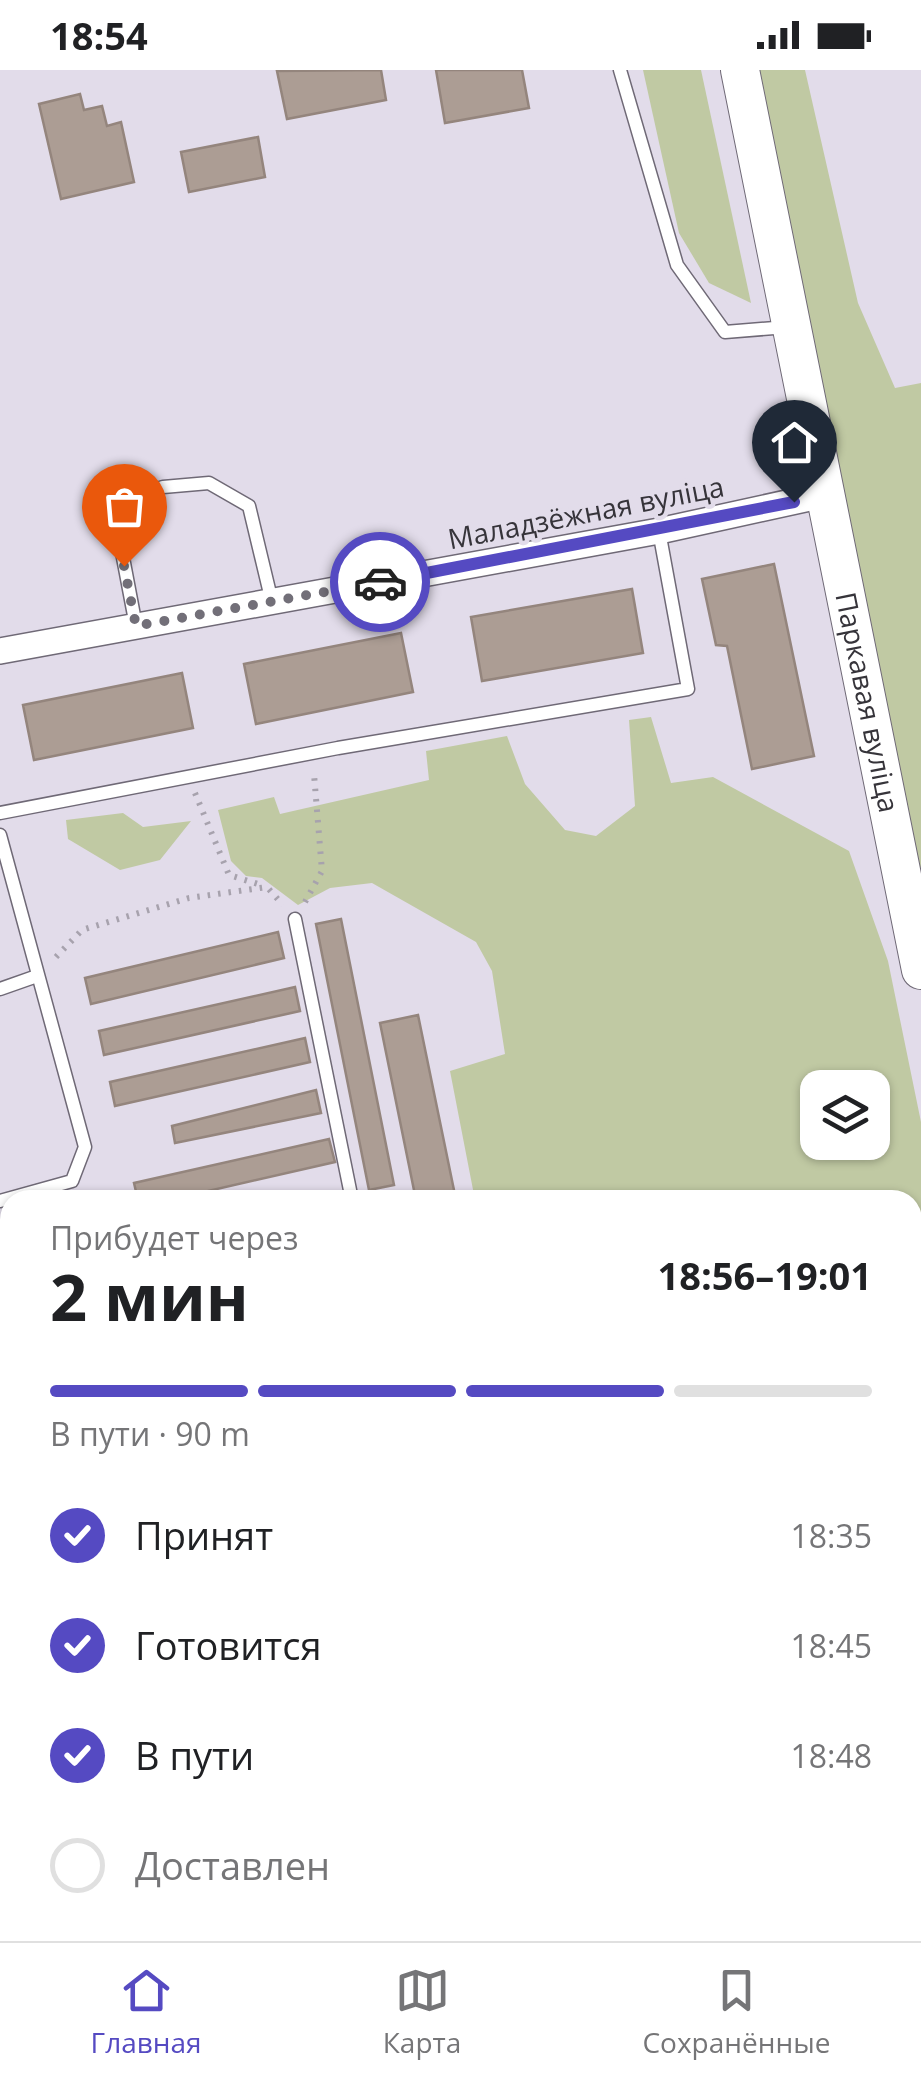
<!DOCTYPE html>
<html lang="ru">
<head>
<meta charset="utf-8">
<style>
  :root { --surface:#fff; --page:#f2f2f2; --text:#202124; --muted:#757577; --line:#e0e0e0; --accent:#554ac2 }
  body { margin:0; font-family:"Open Sans",sans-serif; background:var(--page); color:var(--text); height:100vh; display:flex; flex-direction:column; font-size:38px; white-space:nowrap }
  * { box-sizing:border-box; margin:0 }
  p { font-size:32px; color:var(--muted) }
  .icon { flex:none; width:55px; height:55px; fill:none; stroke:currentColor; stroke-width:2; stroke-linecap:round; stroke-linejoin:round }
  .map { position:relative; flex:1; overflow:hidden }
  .details { position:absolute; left:0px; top:1120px; width:922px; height:752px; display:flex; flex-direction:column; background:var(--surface); border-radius:30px 30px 0 0; box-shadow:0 2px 8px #0004 }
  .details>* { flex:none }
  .buttons { position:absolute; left:800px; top:1000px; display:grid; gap:20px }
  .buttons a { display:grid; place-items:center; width:90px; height:90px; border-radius:20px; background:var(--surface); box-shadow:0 2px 8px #0004; font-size:50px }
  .pin { position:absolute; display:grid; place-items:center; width:85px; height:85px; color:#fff; margin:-102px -42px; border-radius:50% 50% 50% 0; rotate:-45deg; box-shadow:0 0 10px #0007 }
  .pin .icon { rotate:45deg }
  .courier { position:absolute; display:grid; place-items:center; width:100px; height:100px; margin:-50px; border:8px solid #554ac2; border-radius:50%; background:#fff; color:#222; box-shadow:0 2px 12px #0007 }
  .headline em { font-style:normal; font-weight:700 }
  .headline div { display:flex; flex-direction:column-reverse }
  .headline { display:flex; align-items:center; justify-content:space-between; height:170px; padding:0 50px }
  h1 { font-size:65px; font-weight:700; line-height:75px }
  .bar { display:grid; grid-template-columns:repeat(4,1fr); gap:15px 10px; align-content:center; height:120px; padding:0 50px }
  .bar i { height:12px; border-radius:8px; background:var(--line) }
  .bar .on { background:var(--accent) }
  .bar p { grid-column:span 4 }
  ol { padding:0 50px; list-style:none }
  li { display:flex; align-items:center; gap:30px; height:110px }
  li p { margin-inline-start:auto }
  li .icon { padding:10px; border-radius:50%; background:var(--accent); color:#fff; stroke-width:4 }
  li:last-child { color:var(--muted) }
  li i { width:55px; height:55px; border:5px solid var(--line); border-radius:50% }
  .status { display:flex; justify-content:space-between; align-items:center; height:70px; padding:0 50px; background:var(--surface); direction:ltr }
  .status svg { height:28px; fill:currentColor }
  .tabs { display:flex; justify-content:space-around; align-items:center; height:140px; border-top:2px solid var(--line); background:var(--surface); font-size:28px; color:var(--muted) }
  .tabs a { display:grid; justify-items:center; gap:5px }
  .tabs .on { color:var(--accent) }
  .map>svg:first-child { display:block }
  .green { fill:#c0c9a3; fill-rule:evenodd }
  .building { fill:#ac9d94; stroke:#94857d; stroke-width:2.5 }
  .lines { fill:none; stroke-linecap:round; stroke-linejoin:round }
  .lane-casing { stroke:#6f6976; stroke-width:15 }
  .street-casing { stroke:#6f6976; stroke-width:28 }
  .secondary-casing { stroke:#6f6976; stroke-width:40 }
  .path { stroke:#a7a2ad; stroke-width:6; stroke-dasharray:2.5 8; stroke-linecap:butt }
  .lane { stroke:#fff; stroke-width:12 }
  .street { stroke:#fff; stroke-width:25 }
  .secondary { stroke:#fff; stroke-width:38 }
  .done { stroke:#726f78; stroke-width:10; stroke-dasharray:0 18 }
  .route { stroke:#554ac2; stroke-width:12 }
  .labels { text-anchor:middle; stroke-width:9; stroke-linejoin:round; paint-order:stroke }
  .street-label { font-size:28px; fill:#36343a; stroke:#e2dcea }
</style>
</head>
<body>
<div class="status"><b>18:54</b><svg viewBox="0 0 49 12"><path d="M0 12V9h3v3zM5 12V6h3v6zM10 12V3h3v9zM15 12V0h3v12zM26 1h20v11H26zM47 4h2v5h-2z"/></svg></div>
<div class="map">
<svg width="921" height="1871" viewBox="0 0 921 1871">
  <rect width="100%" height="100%" fill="#e2dcea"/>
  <g class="green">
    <path d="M 643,0 L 701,0 L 751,233 L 709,213 L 679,163 Z"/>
    <path d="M 757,0 L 805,0 L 858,233 L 895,318 L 921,313 L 921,816 Z"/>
    <path d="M 651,647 L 671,713 L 713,707 L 849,781 L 888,891 L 921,1052 L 921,1201 L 913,1207 L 912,1130 L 475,1130 L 450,1001 L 505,984 L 492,901 L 476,872 L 372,813 L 330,818 L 298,835 L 262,808 L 246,806 L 231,791 L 218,740 L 274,727 L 280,744 L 429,710 L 426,681 L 507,666 L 525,714 L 565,760 L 596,766 L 635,736 L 629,650 ZM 818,1018 L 872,1018 L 872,1072 L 818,1072 Z"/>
    <path d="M 123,743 L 143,757 L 191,751 L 160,790 L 120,800 L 68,769 L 66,750 Z"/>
  </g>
  <g class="building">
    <path d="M 381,0 L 386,30 L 287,49 L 277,1 Z"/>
    <path d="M 436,0 L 522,0 L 529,38 L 445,53 Z"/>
    <path d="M 80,24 L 84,40 L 102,36 L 107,56 L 121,52 L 134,112 L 61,129 L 39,34 Z"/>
    <path d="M 258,67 L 265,107 L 189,122 L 181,82 Z"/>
    <path d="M 774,494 L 814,686 L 752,699 L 727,576 L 716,575 L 702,509 Z"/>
    <path d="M 632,519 L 643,583 L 482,611 L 471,547 Z"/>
    <path d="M 401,563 L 413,622 L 256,654 L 244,594 Z"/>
    <path d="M 182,603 L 193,658 L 34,690 L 23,635 Z"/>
    <path d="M 341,849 L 394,1115 L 369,1120 L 316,854 Z"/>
    <path d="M 278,862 L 284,888 L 91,934 L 85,908 Z"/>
    <path d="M 295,917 L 300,941 L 104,985 L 99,961 Z"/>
    <path d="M 418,945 L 455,1125 L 429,1130 L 416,1130 L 380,953 Z"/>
    <path d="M 305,968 L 310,992 L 115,1036 L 110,1012 Z"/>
    <path d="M 316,1020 L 321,1043 L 175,1073 L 172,1056 Z"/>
    <path d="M 329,1069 L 335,1092 L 169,1130 L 138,1130 L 134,1113 Z"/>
    <path d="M 917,1367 L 921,1414 L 912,1418 L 912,1369 Z"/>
    <path d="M 10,1534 L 10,1615 L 0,1618 L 0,1536 Z"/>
    <path d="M 921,1585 L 921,1675 L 912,1646 L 912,1587 Z"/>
    <path d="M 285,1862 L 295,1862 L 297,1871 L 263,1871 Z"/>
    <path d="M 868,1862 L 897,1862 L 899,1871 L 829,1871 Z"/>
  </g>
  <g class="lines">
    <g class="lane-casing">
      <g id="lane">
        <path d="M 620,0 L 677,195 L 725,262 L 787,257"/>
        <path d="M 136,556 L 113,435 L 163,417 L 209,413 L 249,436 L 272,532"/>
        <path d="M 0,743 L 338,678 L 688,619 L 659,461"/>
        <path d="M 0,765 L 85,1077 L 72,1111 L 0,1131"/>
        <path d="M 295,849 L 351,1125 L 357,1130"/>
        <path d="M 0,919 L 37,906"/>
        <path d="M 912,1763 L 921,1761"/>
        <path d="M 912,1849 L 921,1856"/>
      </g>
    </g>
    <g class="street-casing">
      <path id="street" d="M 0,581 L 659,461 L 828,424"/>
    </g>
    <g class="secondary-casing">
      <g id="secondary">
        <path id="s1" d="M 740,0 L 921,900"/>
        <path d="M 912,1504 L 921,1500"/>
        <path d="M 135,1871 L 153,1862"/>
      </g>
    </g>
    <g class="path">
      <path d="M 195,723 L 229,805 L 261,815"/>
      <path d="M 305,832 L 322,801 L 314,704"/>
      <path d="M 56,887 L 82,860 L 189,828 L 267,817 L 283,835"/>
      <path d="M 912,1700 L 921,1708"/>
    </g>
    <use href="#lane" class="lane"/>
    <use href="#street" class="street"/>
    <use href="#secondary" class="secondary"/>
  </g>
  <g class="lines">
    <path class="done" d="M 124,496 L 136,556 L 380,512"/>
    <path class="route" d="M 380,512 L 794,432"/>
  </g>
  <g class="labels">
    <g class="street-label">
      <text transform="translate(586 443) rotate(-11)" y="10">Маладзёжная вуліца</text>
      <text dy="10" stroke="none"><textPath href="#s1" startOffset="645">Паркавая вуліца</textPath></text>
    </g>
  </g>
</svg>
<div class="buttons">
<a><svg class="icon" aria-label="layers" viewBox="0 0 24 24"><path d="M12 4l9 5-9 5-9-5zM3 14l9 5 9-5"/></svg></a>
</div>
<div class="pin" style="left:124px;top:496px;background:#ea580c"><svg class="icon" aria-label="bag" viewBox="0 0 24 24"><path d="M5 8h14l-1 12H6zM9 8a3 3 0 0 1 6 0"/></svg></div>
<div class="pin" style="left:794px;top:432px;background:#1f2937"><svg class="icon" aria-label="home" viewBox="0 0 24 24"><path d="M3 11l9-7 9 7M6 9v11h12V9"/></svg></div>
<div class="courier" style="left:380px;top:512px"><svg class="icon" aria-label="car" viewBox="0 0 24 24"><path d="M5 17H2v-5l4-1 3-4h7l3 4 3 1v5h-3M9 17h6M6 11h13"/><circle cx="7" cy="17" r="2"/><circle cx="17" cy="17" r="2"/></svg></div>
<section class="details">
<div class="headline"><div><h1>2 мин</h1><p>Прибудет через</p></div><em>18:56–19:01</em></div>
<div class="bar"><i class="on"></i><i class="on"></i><i class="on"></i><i></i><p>В пути · 90 m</p></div>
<ol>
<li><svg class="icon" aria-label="check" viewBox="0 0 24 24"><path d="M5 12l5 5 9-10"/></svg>Принят<p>18:35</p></li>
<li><svg class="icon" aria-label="check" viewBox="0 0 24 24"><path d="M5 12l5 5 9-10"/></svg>Готовится<p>18:45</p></li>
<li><svg class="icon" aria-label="check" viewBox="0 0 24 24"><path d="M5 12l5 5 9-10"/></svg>В пути<p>18:48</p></li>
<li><i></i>Доставлен</li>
</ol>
</section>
</div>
<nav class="tabs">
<a class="on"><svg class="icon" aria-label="home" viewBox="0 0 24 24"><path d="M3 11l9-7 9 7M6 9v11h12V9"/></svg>Главная</a>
<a><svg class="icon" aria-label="map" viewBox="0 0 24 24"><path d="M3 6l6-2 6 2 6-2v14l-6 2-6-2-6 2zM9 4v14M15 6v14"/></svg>Карта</a>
<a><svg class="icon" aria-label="saved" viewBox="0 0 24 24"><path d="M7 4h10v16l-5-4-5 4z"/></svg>Сохранённые</a>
</nav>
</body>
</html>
